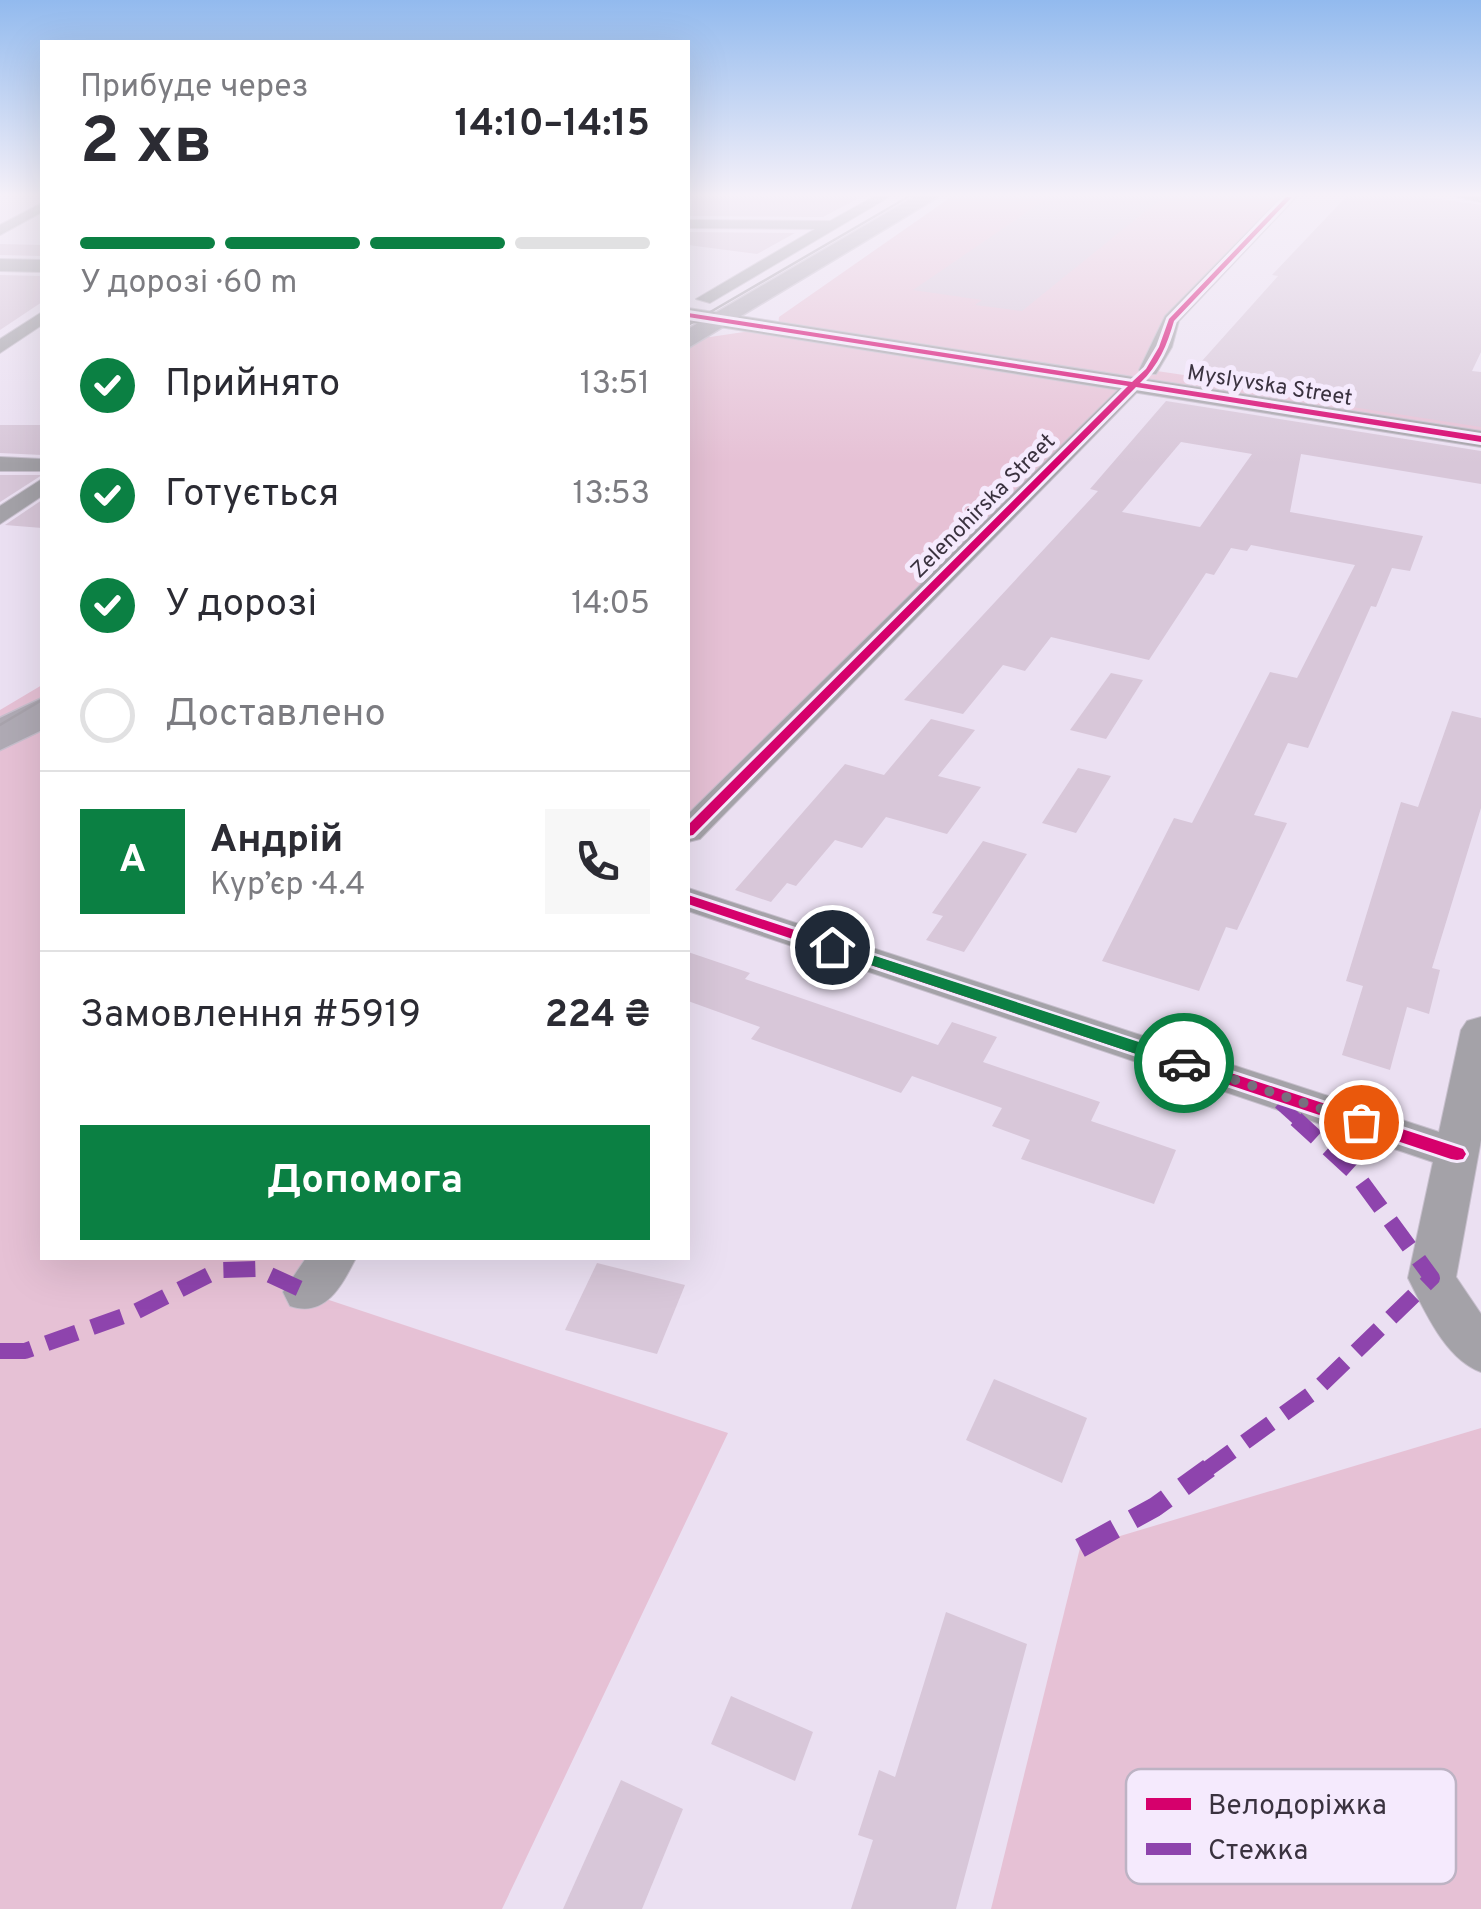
<!DOCTYPE html>
<html lang="uk">
<head>
<meta charset="utf-8">
<style>
  :root { --surface:#fff; --page:#f7f7f7; --text:#2b2b33; --muted:#7c7c81; --line:#e1e1e2; --accent:#0b8043 }
  body { margin:0; font-family:Overpass,sans-serif; background:var(--page); color:var(--text); height:100vh; display:flex; flex-direction:column; font-size:38px; white-space:nowrap }
  * { box-sizing:border-box; margin:0 }
  p { font-size:32px; color:var(--muted) }
  .icon { flex:none; width:55px; height:55px; fill:none; stroke:currentColor; stroke-width:2; stroke-linecap:round; stroke-linejoin:round }
  .map { position:relative; flex:1; overflow:hidden }
  .sheet { position:absolute; left:40px; top:40px; width:650px; height:1220px; display:flex; flex-direction:column; background:var(--surface); border-radius:0px; box-shadow:0 10px 40px #0002 }
  .sheet>* { flex:none }
  .pin { position:absolute; display:grid; place-items:center; width:85px; height:85px; color:#fff; margin:-42px; border:5px solid #fff; border-radius:50%; box-shadow:0 2px 10px #0007 }
  .courier { position:absolute; display:grid; place-items:center; width:100px; height:100px; margin:-50px; border:8px solid #0b8043; border-radius:50%; background:#fff; color:#222; box-shadow:0 2px 12px #0007 }
  .headline em { font-style:normal; font-weight:700 }
  .headline div { display:flex; flex-direction:column-reverse }
  .headline { display:flex; align-items:center; justify-content:space-between; height:170px; padding:0 40px }
  h1 { font-size:65px; font-weight:700; line-height:75px }
  .bar { display:grid; grid-template-columns:repeat(4,1fr); gap:15px 10px; align-content:center; height:120px; padding:0 40px }
  .bar i { height:12px; border-radius:8px; background:var(--line) }
  .bar .current { background:var(--accent) }
  .bar p { grid-column:span 4 }
  .line { display:flex; align-items:center; gap:25px; padding:0 40px; border-top:2px solid var(--line) }
  .line div { flex:1 }
  .round { display:grid; place-items:center; flex:none; width:105px; height:105px; border-radius:0px; background:var(--page) }
  ol { padding:0 40px; list-style:none }
  li { display:flex; align-items:center; gap:30px; height:110px }
  li p { margin-inline-start:auto }
  li .icon { padding:10px; border-radius:50%; background:var(--accent); color:#fff; stroke-width:4 }
  li:last-child { color:var(--muted) }
  li i { width:55px; height:55px; border:5px solid var(--line); border-radius:50% }
  .primary-button { display:flex; gap:20px; margin-top:auto; padding:20px 40px }
  .primary-button a { flex:1; height:115px; border-radius:0px; background:var(--accent); color:#fff; font-size:40px; font-weight:700; line-height:115px; text-align:center }
  .map>svg:first-child { display:block }
  .green { fill:#e6c1d5 }
  .building { fill:#d8c7d9; fill-rule:evenodd }
  .lines { fill:none; stroke-linecap:round; stroke-linejoin:round }
  .minor-casing { stroke:#c7bfcd; stroke-width:2 }
  .tertiary-casing { stroke:#c7bfcd; stroke-width:2 }
  .secondary-casing { stroke:#c7bfcd; stroke-width:3 }
  .minor { fill:#a4a2a8; fill-rule:evenodd }
  .tertiary { fill:#a4a2a8; fill-rule:evenodd }
  .secondary { fill:#afaab4; fill-rule:evenodd }
  .tram { stroke:#a8a3ac; stroke-width:2.5 }
  .quiet-far2 { stroke:#8e44ad; stroke-width:12; stroke-dasharray:25 12; stroke-linecap:butt }
  .quiet-far1 { stroke:#8e44ad; stroke-width:16; stroke-dasharray:32 16; stroke-linecap:butt }
  .quiet { stroke:#8e44ad; stroke-width:20; stroke-dasharray:40 20; stroke-linecap:butt }
  .cycleway-casing { stroke:#f5eafd; stroke-width:6 }
  .cycleway { fill:#d6006c; fill-rule:evenodd }
  .route { fill:#0b8043 }
  .done { stroke:#786f7e; stroke-width:10; stroke-dasharray:0 18 }
  .labels { text-anchor:middle; stroke-width:10; stroke-linejoin:round; paint-order:stroke }
  .far-street-label { font-size:22px; fill:#3a323f; stroke:#f5eafd }
  .key { fill:#f5eafd; stroke:#bdb3c4; stroke-width:2.5 }
  .key-label { font-size:28px; fill:#3a323f }
</style>
</head>
<body>
<div class="map">
<svg width="1481" height="1909" viewBox="0 0 1481 1909">
  <rect width="100%" height="100%" fill="#ebe0f2"/>
  <g class="green">
    <path d="M 951,197 L 1289,197 L 1171,320 L 1150,370 L 1481,419 L 1481,439 L 1133,386 L 688,832 L 688,333 L 710,337 L 778,327 L 779,317 Z"/>
    <path d="M 42,685 L 42,1258 L 332,1258 L 308,1293 L 728,1433 L 502,1909 L 0,1909 L 0,710 Z"/>
    <path d="M 1481,1428 L 1481,1909 L 991,1909 L 1080,1548 Z"/>
  </g>
  <g class="building">
    <path d="M 692,197 L 861,197 L 823,217 L 689,216 Z"/>
    <path d="M 1049,197 L 1163,197 L 1022,311 L 975,305 L 982,300 L 913,290 Z"/>
    <path d="M 1346,197 L 1426,197 L 1481,205 L 1481,352 L 1472,371 L 1481,372 L 1481,427 L 1184,381 L 1278,276 L 1272,275 Z"/>
    <path d="M 688,232 L 795,233 L 757,254 L 688,245 Z"/>
    <path d="M 0,244 L 42,245 L 42,256 L 0,255 Z"/>
    <path d="M 0,275 L 42,276 L 42,302 L 0,330 Z"/>
    <path d="M 1166,401 L 1481,451 L 1481,484 L 1301,454 L 1290,512 L 1423,536 L 1410,571 L 1392,568 L 1376,607 L 1371,606 L 1308,748 L 1288,743 L 1254,815 L 1287,823 L 1237,930 L 1226,927 L 1199,991 L 1102,961 L 1174,818 L 1192,823 L 1270,672 L 1297,678 L 1355,565 L 1251,545 L 1247,551 L 1231,548 L 1214,575 L 1206,573 L 1149,660 L 1051,637 L 1025,671 L 1003,665 L 963,714 L 904,700 L 1098,491 L 1090,489 ZM 1181,442 L 1252,454 L 1200,527 L 1122,512 Z"/>
    <path d="M 0,425 L 42,425 L 42,455 L 0,453 Z"/>
    <path d="M 0,475 L 42,475 L 0,502 Z"/>
    <path d="M 42,500 L 42,528 L 5,525 Z"/>
    <path d="M 1111,673 L 1143,680 L 1106,739 L 1070,730 Z"/>
    <path d="M 1452,711 L 1481,718 L 1481,808 L 1432,968 L 1440,970 L 1429,1014 L 1407,1007 L 1390,1070 L 1342,1055 L 1363,986 L 1346,981 L 1401,802 L 1418,807 Z"/>
    <path d="M 931,719 L 975,730 L 938,776 L 981,787 L 947,834 L 886,817 L 862,848 L 835,840 L 796,886 L 787,883 L 771,902 L 735,890 L 845,764 L 884,775 Z"/>
    <path d="M 1078,768 L 1111,776 L 1076,833 L 1042,823 Z"/>
    <path d="M 983,841 L 1027,854 L 964,952 L 926,940 L 943,916 L 932,913 Z"/>
    <path d="M 688,952 L 750,973 L 745,979 L 938,1045 L 952,1022 L 997,1037 L 983,1062 L 1100,1102 L 1091,1121 L 1176,1150 L 1154,1204 L 1021,1159 L 1030,1140 L 992,1126 L 1002,1108 L 912,1076 L 901,1093 L 751,1039 L 760,1027 L 688,1001 Z"/>
    <path d="M 597,1263 L 685,1285 L 657,1354 L 565,1330 Z"/>
    <path d="M 994,1379 L 1087,1418 L 1062,1483 L 966,1440 Z"/>
    <path d="M 946,1612 L 1027,1644 L 956,1909 L 851,1909 L 873,1840 L 858,1835 L 879,1770 L 895,1777 Z"/>
    <path d="M 731,1696 L 813,1732 L 795,1781 L 711,1744 Z"/>
    <path d="M 621,1780 L 683,1809 L 642,1909 L 563,1909 Z"/>
  </g>
  <g class="lines">
    <g class="minor-casing">
      <g id="minor">
        <path d="M 873,197 L 889,197 L 710,303 L 696,299 L 815,229 L 688,228 L 688,220 L 830,221 Z"/>
        <path d="M 1282,197 L 1296,197 L 1179,321 L 1172,347 L 1156,374 L 1142,374 L 1139,370 L 1165,316 Z"/>
        <path d="M 1457,197 L 1481,197 L 1481,202 Z"/>
        <path d="M 42,203 L 42,212 L 0,235 L 0,225 Z"/>
        <path d="M 42,312 L 42,325 L 0,353 L 0,339 Z"/>
        <path d="M 1126,382 L 1143,386 L 700,839 L 688,842 L 688,814 Z"/>
        <path d="M 0,457 L 42,459 L 42,471 L 0,471 Z"/>
        <path d="M 42,479 L 42,496 L 0,524 L 0,506 Z"/>
        <path d="M 688,888 L 1439,1132 L 1461,1030 L 1467,1021 L 1481,1017 L 1481,1140 L 1456,1277 L 1481,1314 L 1481,1372 C 1445,1359 1425,1311 1408,1278 L 1433,1162 L 688,911 Z"/>
        <path d="M 306,1258 L 356,1258 C 341,1287 325,1318 290,1306 L 283,1292 Z"/>
      </g>
    </g>
    <g class="tertiary-casing">
      <g id="tertiary">
        <path d="M 0,259 L 42,260 L 42,272 L 0,271 Z"/>
        <path d="M 688,308 L 1481,431 L 1481,447 L 688,322 Z"/>
      </g>
    </g>
    <g class="secondary-casing">
      <g id="secondary">
        <path d="M 914,197 L 938,197 L 688,348 L 688,329 Z"/>
        <path d="M 42,698 L 42,730 L 0,750 L 0,718 Z"/>
      </g>
    </g>
    <use href="#minor" class="minor"/>
    <use href="#tertiary" class="tertiary"/>
    <use href="#secondary" class="secondary"/>
    <g class="tram">
      <path d="M 688,325 L 908,197"/>
      <path d="M 0,725 L 42,700"/>
    </g>
    <path class="quiet-far2" d="M 1279,1103 L 1299,1121"/>
    <g class="quiet-far1">
      <path d="M 0,1351 L 25,1351 L 135,1312 L 219,1270 L 257,1269 L 307,1292"/>
      <path d="M 1206,1470 L 1314,1392 L 1432,1278 L 1356,1174 L 1296,1119"/>
    </g>
    <path class="quiet" d="M 1080,1548 L 1155,1507 L 1209,1468"/>
    <g class="cycleway-casing">
      <g id="cycleway">
        <path d="M 1286,197 L 1292,197 L 1174,321 C 1167,345 1159,365 1140,383 L 1481,436 L 1481,442 L 1136,387 L 693,835 L 688,836 L 688,825 L 1128,386 L 688,317 L 688,313 L 1132,382 L 1146,369 L 1159,347 L 1169,319 Z"/>
        <path d="M 688,895 L 1463,1149 L 1466,1154 L 1463,1159 L 1457,1160 L 1451,1159 L 688,904 Z"/>
      </g>
    </g>
    <use href="#cycleway" class="cycleway"/>
  </g>
  <linearGradient id="sky" x2="0" y2="1"><stop stop-color="#92baee"/><stop offset="0.42" stop-color="#f6f1f9"/><stop offset="1" stop-color="#f6f1f9" stop-opacity="0"/></linearGradient>
  <rect width="1481" height="464" fill="url(#sky)"/>
  <path class="route" d="M 832,942 L 1191,1059 L 1193,1063 L 1178,1068 L 826,950 L 824,947 Z"/>
  <g class="lines">
    <path class="done" d="M 1184,1063 L 1361,1122"/>
  </g>
  <g class="labels">
    <g class="far-street-label">
      <text transform="translate(1270 384) rotate(9)" y="8">Myslyvska Street</text>
      <text transform="translate(982 505) rotate(-45)" y="8">Zelenohirska Street</text>
    </g>
  </g>
  <rect x="1126" y="1769" width="330" height="115" rx="15" class="key"/>
  <rect x="1146" y="1798" width="45" height="12" fill="#d6006c"/>
  <rect x="1146" y="1843" width="45" height="12" fill="#8e44ad"/>
  <g class="key-label">
    <text x="1208" y="1814">Велодоріжка</text>
    <text x="1208" y="1859">Стежка</text>
  </g>
</svg>
<div class="pin" style="left:1361px;top:1122px;background:#ea580c"><svg class="icon" aria-label="bag" viewBox="0 0 24 24"><path d="M5 8h14l-1 12H6zM9 8a3 3 0 0 1 6 0"/></svg></div>
<div class="pin" style="left:832px;top:947px;background:#1f2937"><svg class="icon" aria-label="home" viewBox="0 0 24 24"><path d="M3 11l9-7 9 7M6 9v11h12V9"/></svg></div>
<div class="courier" style="left:1184px;top:1063px"><svg class="icon" aria-label="car" viewBox="0 0 24 24"><path d="M5 17H2v-5l4-1 3-4h7l3 4 3 1v5h-3M9 17h6M6 11h13"/><circle cx="7" cy="17" r="2"/><circle cx="17" cy="17" r="2"/></svg></div>
<section class="sheet">
<div class="headline"><div><h1>2 хв</h1><p>Прибуде через</p></div><em>14:10–14:15</em></div>
<div class="bar"><i class="current"></i><i class="current"></i><i class="current"></i><i></i><p>У дорозі · 60 m</p></div>
<ol>
<li><svg class="icon" aria-label="check" viewBox="0 0 24 24"><path d="M5 12l5 5 9-10"/></svg>Прийнято<p>13:51</p></li>
<li><svg class="icon" aria-label="check" viewBox="0 0 24 24"><path d="M5 12l5 5 9-10"/></svg>Готується<p>13:53</p></li>
<li><svg class="icon" aria-label="check" viewBox="0 0 24 24"><path d="M5 12l5 5 9-10"/></svg>У дорозі<p>14:05</p></li>
<li><i></i>Доставлено</li>
</ol>
<div class="line" style="height:180px"><b class="round" style="background:var(--accent);color:#fff">А</b><div><b>Андрій</b><p>Кур’єр · 4.4</p></div><a class="round"><svg class="icon" aria-label="phone" viewBox="0 0 24 24"><path d="M5 4h4l2 5-3 2q2 4 5 5l2-3 5 2v4C11 20 4 13 5 4z"/></svg></a></div>
<div class="line" style="height:130px"><div>Замовлення #5919</div><b>224 ₴</b></div>
<div class="primary-button"><a>Допомога</a></div>
</section>
</div>
</body>
</html>
